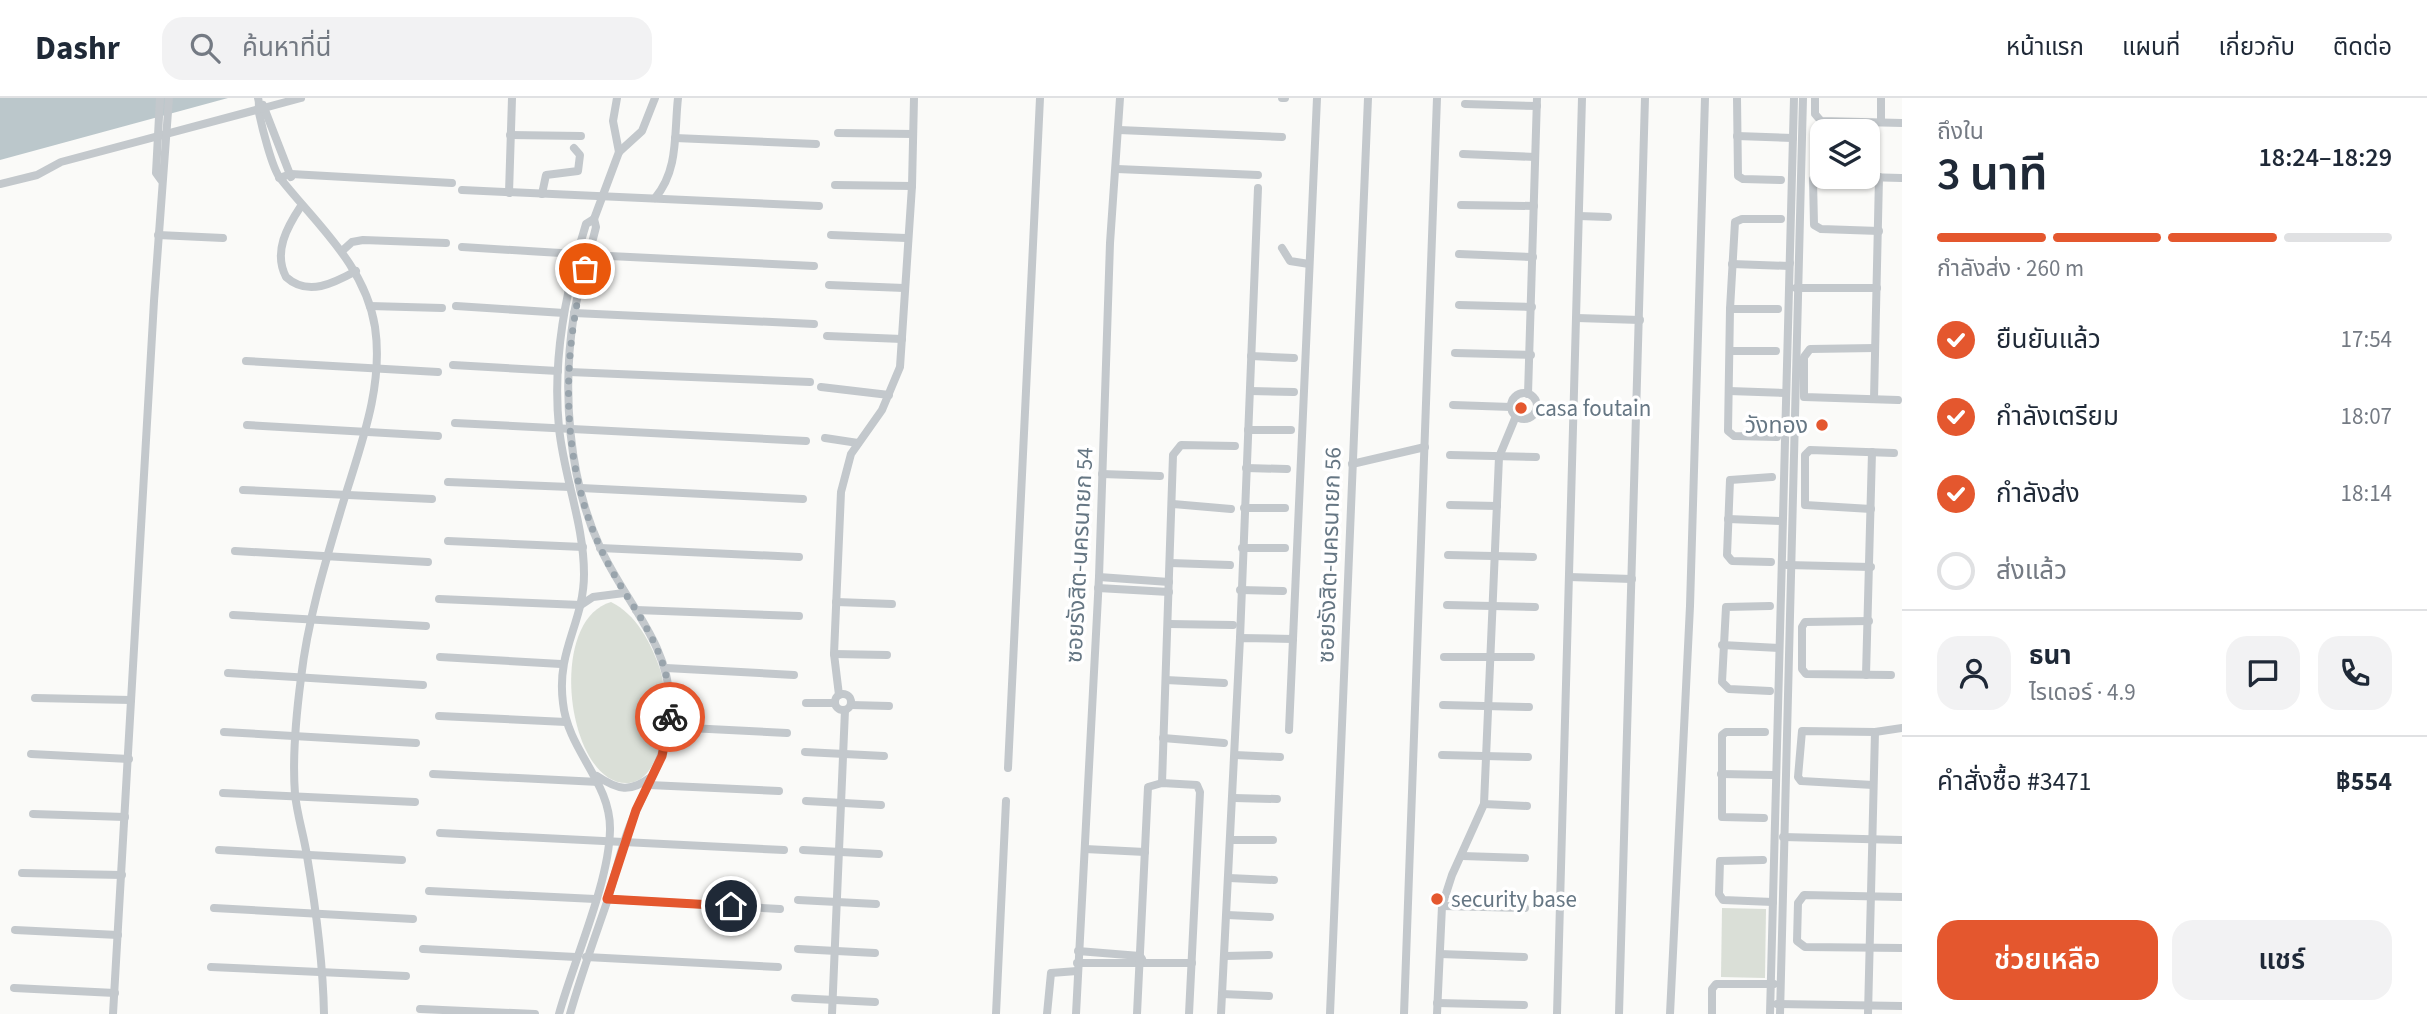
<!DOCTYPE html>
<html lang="th">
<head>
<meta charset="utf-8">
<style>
  :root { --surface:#fff; --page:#f2f2f3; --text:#1f2937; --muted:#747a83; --line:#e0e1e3; --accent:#e4572e }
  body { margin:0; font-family:"Source Sans 3","Noto Sans Thai",sans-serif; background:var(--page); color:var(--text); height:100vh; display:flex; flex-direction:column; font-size:26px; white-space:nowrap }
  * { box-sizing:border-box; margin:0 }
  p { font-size:23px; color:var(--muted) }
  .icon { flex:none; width:38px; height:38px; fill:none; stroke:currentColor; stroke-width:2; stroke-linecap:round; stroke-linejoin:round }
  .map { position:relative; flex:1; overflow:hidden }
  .side { display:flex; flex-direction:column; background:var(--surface); width:525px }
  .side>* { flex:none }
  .buttons { position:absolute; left:1810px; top:21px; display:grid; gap:14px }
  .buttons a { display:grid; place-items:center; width:70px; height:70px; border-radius:14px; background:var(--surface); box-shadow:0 2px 5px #0004; font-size:35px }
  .pin { position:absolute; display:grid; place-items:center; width:60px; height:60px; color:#fff; margin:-30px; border:4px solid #fff; border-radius:50%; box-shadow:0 2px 7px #0007 }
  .courier { position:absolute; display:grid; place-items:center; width:70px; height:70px; margin:-35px; border:5px solid #e4572e; border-radius:50%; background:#fff; color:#222; box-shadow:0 2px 9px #0007 }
  .summary em { font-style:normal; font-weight:600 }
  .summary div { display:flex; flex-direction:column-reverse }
  .summary { display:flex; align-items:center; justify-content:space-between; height:119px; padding:0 35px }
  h1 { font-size:46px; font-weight:600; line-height:52px }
  .bar { display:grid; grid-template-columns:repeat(4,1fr); gap:10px 7px; align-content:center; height:84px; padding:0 35px }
  .bar i { height:9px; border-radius:5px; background:var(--line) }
  .bar .current { background:var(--accent) }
  .bar p { grid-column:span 4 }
  .line { display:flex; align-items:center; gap:18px; padding:0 35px; border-top:2px solid var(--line) }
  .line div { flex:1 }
  .round { display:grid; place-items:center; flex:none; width:74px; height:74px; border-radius:21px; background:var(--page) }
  ol { padding:0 35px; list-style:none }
  li { display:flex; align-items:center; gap:21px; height:77px }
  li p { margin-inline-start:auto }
  li .icon { padding:7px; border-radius:50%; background:var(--accent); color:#fff; stroke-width:4 }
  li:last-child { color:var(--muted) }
  li i { width:38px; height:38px; border:4px solid var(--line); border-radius:50% }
  .action { display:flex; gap:14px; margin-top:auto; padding:14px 35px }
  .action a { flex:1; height:80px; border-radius:21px; background:var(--accent); color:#fff; font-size:28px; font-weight:600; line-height:80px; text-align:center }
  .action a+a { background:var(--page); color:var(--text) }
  header { display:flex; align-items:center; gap:42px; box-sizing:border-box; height:98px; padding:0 35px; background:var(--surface); border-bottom:2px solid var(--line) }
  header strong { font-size:33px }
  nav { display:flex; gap:38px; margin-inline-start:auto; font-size:24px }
  .search { width:490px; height:63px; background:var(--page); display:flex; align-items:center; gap:18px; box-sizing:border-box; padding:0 24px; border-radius:21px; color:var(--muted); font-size:26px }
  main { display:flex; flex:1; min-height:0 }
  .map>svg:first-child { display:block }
  .green { fill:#dadfd7 }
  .water { fill:#bbc7cb }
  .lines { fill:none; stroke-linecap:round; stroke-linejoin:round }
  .minor { stroke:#c3c8cc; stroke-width:8 }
  .done { stroke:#99a4ac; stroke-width:7; stroke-dasharray:0 12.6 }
  .route { stroke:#e4572e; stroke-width:9 }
  .poi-dot { fill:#e4572e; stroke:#fff; stroke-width:2.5 }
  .labels { text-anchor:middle; stroke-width:7; stroke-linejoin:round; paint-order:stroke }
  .poi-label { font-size:23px; fill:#657683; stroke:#fff; text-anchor:start }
  .street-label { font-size:23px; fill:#657683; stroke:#fff }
</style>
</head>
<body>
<header>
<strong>Dashr</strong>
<div class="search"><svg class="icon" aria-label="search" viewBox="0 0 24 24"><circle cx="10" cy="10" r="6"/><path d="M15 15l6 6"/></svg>ค้นหาที่นี่</div>
<nav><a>หน้าแรก</a><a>แผนที่</a><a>เกี่ยวกับ</a><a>ติดต่อ</a></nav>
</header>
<main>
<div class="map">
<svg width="1902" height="916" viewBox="0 0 1902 916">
  <rect width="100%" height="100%" fill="#fafaf8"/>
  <g class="green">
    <path d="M 611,504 C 636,516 651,545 660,571 C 669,598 667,681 629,685 C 568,690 545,523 611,504 Z"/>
    <path d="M 1722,810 L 1766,811 L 1765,880 L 1721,879 Z"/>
  </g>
  <path class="water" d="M 0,0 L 228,0 L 0,62 Z"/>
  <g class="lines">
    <g class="minor">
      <path d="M 160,0 L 156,75 L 161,82"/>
      <path d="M 258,0 C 260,6 258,10 259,15 C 262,29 272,70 280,80 C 317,127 365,167 375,229 C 384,289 360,349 343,405 C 326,462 308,520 301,580 C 296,618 292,658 295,696 C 297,717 304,738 307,758 C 316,811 323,863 324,916"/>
      <path d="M 617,0 L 613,23 L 619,54"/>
      <path d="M 1282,0 L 1285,0"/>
      <path d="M 1737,0 L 1738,78 L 1743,81 L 1781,82"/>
      <path d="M 1815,0 L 1815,16 L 1821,23 L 1902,25"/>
      <path d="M 1465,6 L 1537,8"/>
      <path d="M 263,7 L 291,79"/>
      <path d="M 1881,24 L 1881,0"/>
      <path d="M 1119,32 L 1282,39"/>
      <path d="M 838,35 L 913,36"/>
      <path d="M 510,37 L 581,38"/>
      <path d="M 1737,38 L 1793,40"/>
      <path d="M 675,40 L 816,46"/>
      <path d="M 1463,56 L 1535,59"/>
      <path d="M 1117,71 L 1258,77"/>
      <path d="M 1822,78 L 1813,81 L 1814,127 L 1821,131 L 1879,133"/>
      <path d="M 1865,79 L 1901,80"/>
      <path d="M 279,80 L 291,76 L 452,85"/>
      <path d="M 0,86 L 37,77 L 61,64 L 301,0"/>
      <path d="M 835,87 L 912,88"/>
      <path d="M 462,92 L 819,108"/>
      <path d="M 509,95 L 512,0"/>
      <path d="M 542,96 L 546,77 L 578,73 L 580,57 L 574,50"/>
      <path d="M 655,100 C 679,72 674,35 678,0"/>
      <path d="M 1461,107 L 1534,108"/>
      <path d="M 301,108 C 287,129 273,154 286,179 C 308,199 334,185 356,173"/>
      <path d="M 1579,118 L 1608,119"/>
      <path d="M 158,137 L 223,140"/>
      <path d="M 831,137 L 906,140"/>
      <path d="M 462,149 L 577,156"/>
      <path d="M 1282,150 L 1290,163 L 1309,166"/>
      <path d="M 342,153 L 352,144 L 363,142 L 446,145"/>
      <path d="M 1459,156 L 1533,159"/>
      <path d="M 589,157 L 814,168"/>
      <path d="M 1732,166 L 1789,168 L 1790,165"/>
      <path d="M 829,187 L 904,190"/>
      <path d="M 1796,190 L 1877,190"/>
      <path d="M 1459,207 L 1532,209"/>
      <path d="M 370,208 L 442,210"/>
      <path d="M 456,208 L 564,215"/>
      <path d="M 1730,211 L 1728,333 L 1734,338 L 1777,339"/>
      <path d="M 1778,211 L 1730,211 L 1735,124 L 1742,121 L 1781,121"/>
      <path d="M 574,215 L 814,226"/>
      <path d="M 1577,220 L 1640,222"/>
      <path d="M 827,238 L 902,241"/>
      <path d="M 1875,250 L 1810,251 L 1804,259 L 1804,299 L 1898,302"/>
      <path d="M 1730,253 L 1776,253"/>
      <path d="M 1455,255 L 1531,257"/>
      <path d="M 1251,258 L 1294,260"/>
      <path d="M 246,263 L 438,274"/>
      <path d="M 453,267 L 558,273"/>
      <path d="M 569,274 L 810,284"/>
      <path d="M 821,289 L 889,297"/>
      <path d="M 1250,293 L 1294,294"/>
      <path d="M 1729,293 L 1785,295"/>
      <circle cx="1524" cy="308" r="13"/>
      <path d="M 1528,296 L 1537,0"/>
      <path d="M 1874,301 L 1879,79"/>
      <path d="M 1453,307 L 1511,309"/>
      <path d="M 455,325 L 806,343"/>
      <path d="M 247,327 L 438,338"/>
      <path d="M 1248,332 L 1291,332"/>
      <path d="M 825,340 L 858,345"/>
      <path d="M 1450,357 L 1536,359"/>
      <path d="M 1352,366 L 1425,349"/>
      <path d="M 1246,370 L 1287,371"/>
      <path d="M 1102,376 L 1160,378"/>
      <path d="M 448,384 L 570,389"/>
      <path d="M 581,390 L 803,401"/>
      <path d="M 243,392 L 432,401"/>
      <path d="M 1173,406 L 1231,411"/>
      <path d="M 1450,407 L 1497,408"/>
      <path d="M 1244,410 L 1285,410"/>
      <path d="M 1871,411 L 1805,407 L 1805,357 L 1810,352 L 1894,355"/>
      <path d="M 1728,421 L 1782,423"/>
      <path d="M 448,443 L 583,449"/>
      <path d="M 600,450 L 799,459"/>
      <path d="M 1242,450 L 1285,450"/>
      <path d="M 235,453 L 428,464"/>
      <path d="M 1448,457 L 1533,459"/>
      <path d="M 1771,464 L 1732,463 L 1727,457 L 1730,382 L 1772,379"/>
      <path d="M 1170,465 L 1230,467"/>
      <path d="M 1787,467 L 1871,469"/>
      <path d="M 1099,479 L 1169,484"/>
      <path d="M 1569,479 L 1632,481"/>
      <path d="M 1098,490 L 1169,494"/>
      <path d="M 1240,492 L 1283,493"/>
      <path d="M 439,501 L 581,507 L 593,499 L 624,495"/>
      <path d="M 836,504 L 892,506"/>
      <path d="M 1447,507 L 1535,509"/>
      <path d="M 636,512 L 799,518"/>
      <path d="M 233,517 L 426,528"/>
      <path d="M 1869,523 L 1805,524 L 1802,529 L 1802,571 L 1806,576 L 1891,577"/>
      <path d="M 1169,526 L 1233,527"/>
      <path d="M 1240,540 L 1258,90"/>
      <path d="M 1722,547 L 1779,550"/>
      <path d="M 834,556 L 887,557"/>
      <path d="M 440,559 L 561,566"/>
      <path d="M 1444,559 L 1531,559"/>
      <path d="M 666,570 L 794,577"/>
      <path d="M 228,575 L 423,587"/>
      <path d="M 1866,577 L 1872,354"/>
      <path d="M 1166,582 L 1224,585"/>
      <path d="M 1770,593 L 1729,591 L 1722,584 L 1726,509 L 1770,508"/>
      <circle cx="843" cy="604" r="8"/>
      <path d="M 839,597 L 834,556 L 841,394 L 851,356 L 882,312 L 900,269 L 912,88 L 914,0"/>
      <path d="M 35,600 L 131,602"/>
      <path d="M 806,605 L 835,605"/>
      <path d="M 851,607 L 889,608"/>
      <path d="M 1443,607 L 1529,609"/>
      <path d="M 439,618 L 566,624"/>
      <path d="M 669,629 L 787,635"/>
      <path d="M 1289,632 L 1293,541"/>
      <path d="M 224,634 L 416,645"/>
      <path d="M 1163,640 L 1224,645"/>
      <path d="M 805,654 L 884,658"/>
      <path d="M 31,656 L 129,661"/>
      <path d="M 1235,657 L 1280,659"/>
      <path d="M 1442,657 L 1528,659"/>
      <path d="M 1008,670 L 1040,0"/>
      <path d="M 433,676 L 599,684"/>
      <path d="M 1721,676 L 1774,677"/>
      <path d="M 597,678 C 618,692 630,695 651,679"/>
      <path d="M 1162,685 L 1173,357 L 1181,347 L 1235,348"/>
      <path d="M 649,687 L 779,693"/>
      <path d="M 1873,687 L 1801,683 L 1798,679 L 1802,633 L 1875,634 L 1902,630"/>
      <path d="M 223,695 L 415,704"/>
      <path d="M 1234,700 L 1277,701"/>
      <path d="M 806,703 L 881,707"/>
      <path d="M 1484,706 L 1527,708"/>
      <path d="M 33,716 L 125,719"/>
      <path d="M 1764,720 L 1722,719 L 1722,637 L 1726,634 L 1765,634"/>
      <path d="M 440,735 L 784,752"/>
      <path d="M 1783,739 L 1902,742"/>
      <path d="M 1231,742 L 1273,742"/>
      <path d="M 1085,751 L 1145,754"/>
      <path d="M 219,752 L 402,762"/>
      <path d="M 803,752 L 879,756"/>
      <path d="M 1462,758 L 1525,760"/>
      <path d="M 1763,762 L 1720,763 L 1719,796 L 1723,802 L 1773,804"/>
      <path d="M 22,775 L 122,777"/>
      <path d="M 1229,780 L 1274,782"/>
      <path d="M 429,793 L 595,801"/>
      <path d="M 1902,799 L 1804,797 L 1798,805 L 1797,843 L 1805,849 L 1902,850"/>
      <path d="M 607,801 L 780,811"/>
      <path d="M 798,802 L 876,806"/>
      <path d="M 1442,808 L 1525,810"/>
      <path d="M 214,810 L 413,821"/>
      <path d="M 1227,817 L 1270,819"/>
      <path d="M 15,832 L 118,837"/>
      <path d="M 423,851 L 576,859"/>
      <path d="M 798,851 L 875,855"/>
      <path d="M 1078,853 L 1140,858 L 1142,861"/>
      <path d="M 1440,856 L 1524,859"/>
      <path d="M 1225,858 L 1269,857"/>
      <path d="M 586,859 L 778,869"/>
      <path d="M 1077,865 L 1192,865"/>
      <path d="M 211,869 L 406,878"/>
      <path d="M 14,890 L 115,895"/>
      <path d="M 1222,896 L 1269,898"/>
      <path d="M 795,900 L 875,904"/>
      <path d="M 1437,905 L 1524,907"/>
      <path d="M 1777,906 L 1902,908"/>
      <path d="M 420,911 L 535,916"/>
      <path d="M 113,916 L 154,203 L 169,0"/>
      <path d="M 559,916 C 574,862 609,785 610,732 C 611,684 568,653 563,605 C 556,552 584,525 584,476 C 584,426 564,379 559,330 C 552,261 566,192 586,126 L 594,121 L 619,54 L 642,33 L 655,0"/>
      <path d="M 570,916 C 581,877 595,839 608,801 C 615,777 620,753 629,730 C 645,688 671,653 670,606 C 669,544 624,503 600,449 C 568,380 562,291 574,216 C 579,187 589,158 596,129 L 594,121"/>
      <path d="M 832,916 L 845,612"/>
      <path d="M 996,916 L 1006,703"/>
      <path d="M 1047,916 L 1051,875 L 1077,873"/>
      <path d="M 1076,916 L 1099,479 L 1110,145 L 1120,0"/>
      <path d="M 1137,916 L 1148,689 L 1162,685 L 1197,687 L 1200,694 L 1189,916"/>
      <path d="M 1221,916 L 1240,540 L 1293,541 L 1317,0"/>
      <path d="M 1330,916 L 1368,0"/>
      <path d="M 1404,916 L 1437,0"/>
      <path d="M 1437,916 L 1442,808 L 1452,777 L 1484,706 L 1499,359 L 1516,318"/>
      <path d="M 1557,916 L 1582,0"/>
      <path d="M 1619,916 L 1645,0"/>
      <path d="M 1670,916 L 1690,508 L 1705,0"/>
      <path d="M 1712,916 L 1712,891 L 1716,886 L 1774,886"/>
      <path d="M 1770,916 L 1794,0"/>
      <path d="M 1780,916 L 1803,0"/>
      <path d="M 1868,916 L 1875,634"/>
    </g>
  </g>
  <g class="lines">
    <path class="done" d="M 585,171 C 561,260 561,364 600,449 C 627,510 673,546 670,619"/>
    <path class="route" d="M 670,619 L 662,658 L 636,712 L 607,801 L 731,808"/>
  </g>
  <g class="poi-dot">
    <circle cx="1521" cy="310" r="7"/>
    <circle cx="1822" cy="327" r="7"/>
    <circle cx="1437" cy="801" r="7"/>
  </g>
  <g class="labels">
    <g class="poi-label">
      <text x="1535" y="318">casa foutain</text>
      <text x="1808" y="335" text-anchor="end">วังทอง</text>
      <text x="1451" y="809">security base</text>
    </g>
    <g class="street-label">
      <text transform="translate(1079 457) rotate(-87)" y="8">ซอยรังสิต-นครนายก 54</text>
      <text transform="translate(1329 457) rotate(-88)" y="8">ซอยรังสิต-นครนายก 56</text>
    </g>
  </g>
</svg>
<div class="buttons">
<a><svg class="icon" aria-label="layers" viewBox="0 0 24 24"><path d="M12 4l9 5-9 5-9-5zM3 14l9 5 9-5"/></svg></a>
</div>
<div class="pin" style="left:585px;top:171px;background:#ea580c"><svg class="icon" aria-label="bag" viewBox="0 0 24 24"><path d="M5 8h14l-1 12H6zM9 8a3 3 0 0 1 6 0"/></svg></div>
<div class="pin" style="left:731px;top:808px;background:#1f2937"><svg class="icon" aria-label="home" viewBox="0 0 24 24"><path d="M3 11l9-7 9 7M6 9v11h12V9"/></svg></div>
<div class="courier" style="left:670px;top:619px"><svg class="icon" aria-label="bike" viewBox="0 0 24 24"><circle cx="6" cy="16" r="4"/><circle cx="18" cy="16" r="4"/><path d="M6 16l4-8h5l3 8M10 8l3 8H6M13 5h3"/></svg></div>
</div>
<section class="side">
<div class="summary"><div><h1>3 นาที</h1><p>ถึงใน</p></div><em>18:24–18:29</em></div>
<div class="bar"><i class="current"></i><i class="current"></i><i class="current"></i><i></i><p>กำลังส่ง · 260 m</p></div>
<ol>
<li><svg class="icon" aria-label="check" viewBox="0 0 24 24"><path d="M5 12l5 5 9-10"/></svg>ยืนยันแล้ว<p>17:54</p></li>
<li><svg class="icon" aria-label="check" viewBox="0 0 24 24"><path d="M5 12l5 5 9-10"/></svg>กำลังเตรียม<p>18:07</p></li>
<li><svg class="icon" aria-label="check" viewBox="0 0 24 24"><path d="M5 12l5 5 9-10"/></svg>กำลังส่ง<p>18:14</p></li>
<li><i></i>ส่งแล้ว</li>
</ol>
<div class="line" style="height:126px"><a class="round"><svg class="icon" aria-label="person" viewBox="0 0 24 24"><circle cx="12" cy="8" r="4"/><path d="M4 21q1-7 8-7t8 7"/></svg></a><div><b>ธนา</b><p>ไรเดอร์ · 4.9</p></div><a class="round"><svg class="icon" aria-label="chat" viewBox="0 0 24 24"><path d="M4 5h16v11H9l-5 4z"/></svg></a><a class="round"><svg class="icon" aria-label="phone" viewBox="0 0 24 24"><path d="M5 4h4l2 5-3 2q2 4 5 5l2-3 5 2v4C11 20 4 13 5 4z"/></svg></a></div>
<div class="line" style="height:91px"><div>คำสั่งซื้อ #3471</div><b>฿554</b></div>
<div class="action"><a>ช่วยเหลือ</a><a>แชร์</a></div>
</section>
</main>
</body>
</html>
